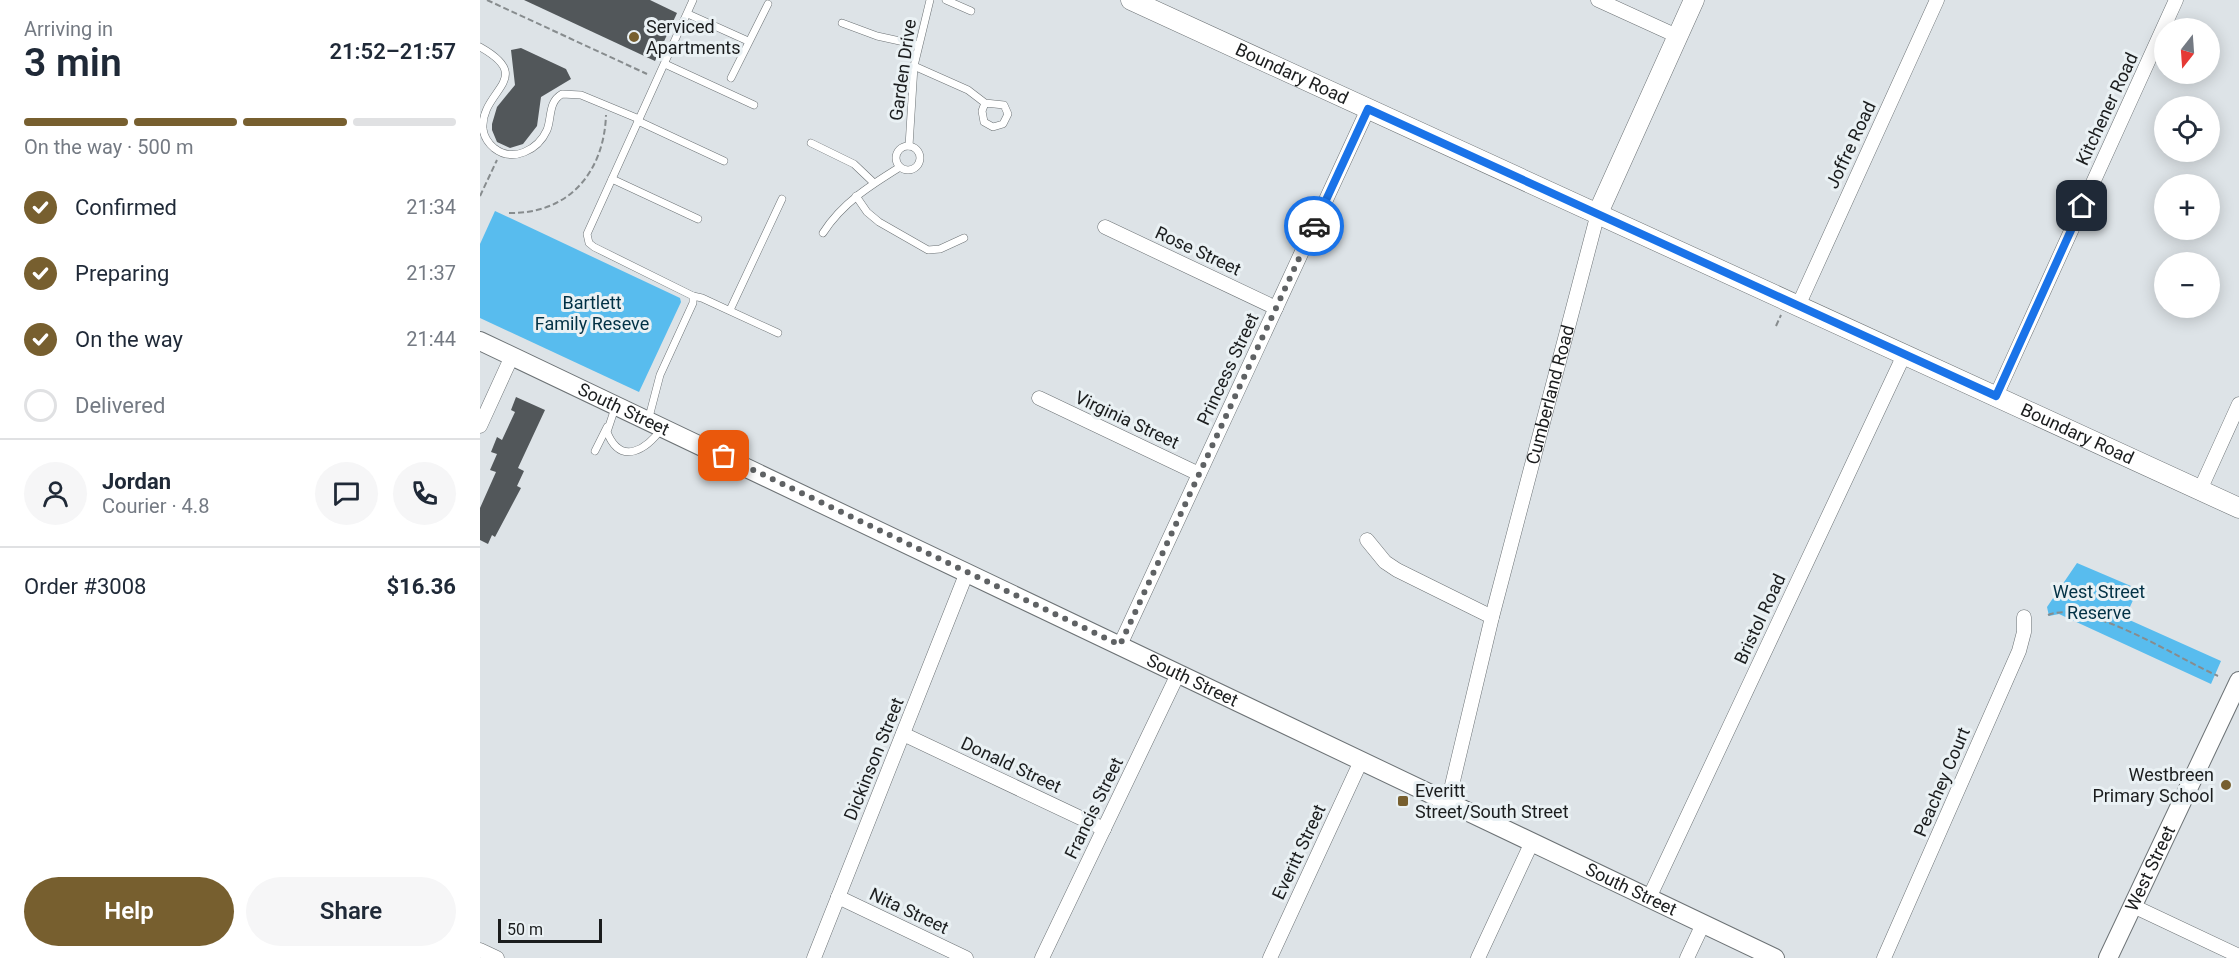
<!DOCTYPE html>
<html lang="en">
<head>
<meta charset="utf-8">
<style>
  :root { --surface:#fff; --page:#f6f6f7; --text:#1f2937; --muted:#747a83; --line:#e0e1e3; --accent:#775f2f }
  body { margin:0; font-family:Roboto,sans-serif; background:var(--page); color:var(--text); height:100vh; display:flex; flex-direction:column; font-size:22px; white-space:nowrap }
  * { box-sizing:border-box; margin:0 }
  p { font-size:20px; color:var(--muted) }
  .icon { flex:none; width:33px; height:33px; fill:none; stroke:currentColor; stroke-width:2; stroke-linecap:round; stroke-linejoin:round }
  .map { position:relative; flex:1; overflow:hidden }
  .sheet { display:flex; flex-direction:column; background:var(--surface); width:480px }
  .sheet>* { flex:none }
  .needle { width:39px; rotate:197deg }
  .buttons { position:absolute; left:1674px; top:18px; display:grid; gap:12px }
  .buttons a { display:grid; place-items:center; width:66px; height:66px; border-radius:50%; background:var(--surface); box-shadow:0 3px 15px #0003; font-size:30px }
  .scale { position:absolute; left:18px; bottom:15px; width:104px; box-sizing:border-box; padding-left:6px; border:3px solid #1b1d1e; border-top:0; font-size:16px; line-height:21px; white-space:nowrap; color:#1b1d1e; -webkit-text-stroke:4px #eaf1f4; paint-order:stroke }
  .pin { position:absolute; display:grid; place-items:center; width:51px; height:51px; color:#fff; margin:-26px; border-radius:12px; box-shadow:0 3px 9px #0006 }
  .courier { position:absolute; display:grid; place-items:center; width:60px; height:60px; margin:-30px; border:4px solid #1a73e8; border-radius:50%; background:#fff; color:#222; box-shadow:0 2px 8px #0007 }
  .overview em { font-style:normal; font-weight:600 }
  .overview div { display:flex; flex-direction:column-reverse }
  .overview { display:flex; align-items:center; justify-content:space-between; height:102px; padding:0 24px }
  h1 { font-size:39px; font-weight:600; line-height:45px }
  .bar { display:grid; grid-template-columns:repeat(4,1fr); gap:9px 6px; align-content:center; height:72px; padding:0 24px }
  .bar i { height:8px; border-radius:4px; background:var(--line) }
  .bar .current { background:var(--accent) }
  .bar p { grid-column:span 4 }
  .line { display:flex; align-items:center; gap:15px; padding:0 24px; border-top:2px solid var(--line) }
  .line div { flex:1 }
  .round { display:grid; place-items:center; flex:none; width:63px; height:63px; border-radius:32px; background:var(--page) }
  ol { padding:0 24px; list-style:none }
  li { display:flex; align-items:center; gap:18px; height:66px }
  li p { margin-inline-start:auto }
  li .icon { padding:6px; border-radius:50%; background:var(--accent); color:#fff; stroke-width:4 }
  li:last-child { color:var(--muted) }
  li i { width:33px; height:33px; border:3px solid var(--line); border-radius:50% }
  .button { display:flex; gap:12px; margin-top:auto; padding:12px 24px }
  .button a { flex:1; height:69px; border-radius:36px; background:var(--accent); color:#fff; font-size:24px; font-weight:600; line-height:69px; text-align:center }
  .button a+a { background:var(--page); color:var(--text) }
  main { display:flex; flex:1; min-height:0 }
  .map>svg:first-child { display:block }
  .green { fill:#58bcee }
  .building { fill:#52575a }
  .lines { fill:none; stroke-linecap:round; stroke-linejoin:round }
  .service-casing { stroke:#6c7275; stroke-width:8 }
  .minor-casing { stroke:#6c7275; stroke-width:15 }
  .tertiary-casing { stroke:#6c7275; stroke-width:20 }
  .secondary-casing { stroke:#6c7275; stroke-width:21 }
  .path { stroke:#878c8e; stroke-width:2; stroke-dasharray:6 3; stroke-linecap:butt }
  .service { stroke:#fff; stroke-width:7 }
  .minor { stroke:#fff; stroke-width:14 }
  .tertiary { stroke:#fff; stroke-width:18 }
  .secondary { stroke:#fff; stroke-width:20 }
  .done { stroke:#5f6264; stroke-width:6; stroke-dasharray:0 10.8 }
  .route { stroke:#1a73e8; stroke-width:8 }
  .poi-dot { fill:#775f2f; stroke:#eaf1f4; stroke-width:2 }
  .labels { text-anchor:middle; stroke-width:6; stroke-linejoin:round; paint-order:stroke }
  .poi-label { font-size:18px; fill:#1b1d1e; stroke:#eaf1f4; text-anchor:start }
  .street-label { font-size:18px; fill:#1b1d1e; stroke:#eaf1f4 }
  .park-label { font-size:18px; fill:#023145; stroke:#eaf1f4 }
</style>
</head>
<body>
<main>
<section class="sheet">
<div class="overview"><div><h1>3 min</h1><p>Arriving in</p></div><em>21:52–21:57</em></div>
<div class="bar"><i class="current"></i><i class="current"></i><i class="current"></i><i></i><p>On the way · 500 m</p></div>
<ol>
<li><svg class="icon" aria-label="check" viewBox="0 0 24 24"><path d="M5 12l5 5 9-10"/></svg>Confirmed<p>21:34</p></li>
<li><svg class="icon" aria-label="check" viewBox="0 0 24 24"><path d="M5 12l5 5 9-10"/></svg>Preparing<p>21:37</p></li>
<li><svg class="icon" aria-label="check" viewBox="0 0 24 24"><path d="M5 12l5 5 9-10"/></svg>On the way<p>21:44</p></li>
<li><i></i>Delivered</li>
</ol>
<div class="line" style="height:108px"><a class="round"><svg class="icon" aria-label="person" viewBox="0 0 24 24"><circle cx="12" cy="8" r="4"/><path d="M4 21q1-7 8-7t8 7"/></svg></a><div><b>Jordan</b><p>Courier · 4.8</p></div><a class="round"><svg class="icon" aria-label="chat" viewBox="0 0 24 24"><path d="M4 5h16v11H9l-5 4z"/></svg></a><a class="round"><svg class="icon" aria-label="phone" viewBox="0 0 24 24"><path d="M5 4h4l2 5-3 2q2 4 5 5l2-3 5 2v4C11 20 4 13 5 4z"/></svg></a></div>
<div class="line" style="height:78px"><div>Order #3008</div><b>$16.36</b></div>
<div class="button"><a>Help</a><a>Share</a></div>
</section>
<div class="map">
<svg width="1759" height="958" viewBox="0 0 1759 958">
  <rect width="100%" height="100%" fill="#dde3e7"/>
  <g class="green">
    <path d="M 15,211 L 200,298 L 201,302 L 159,392 L 0,318 L 0,244 Z"/>
    <path d="M 1597,563 L 1658,589 L 1645,618 L 1741,661 L 1731,684 L 1579,614 L 1569,616 L 1567,607 Z"/>
  </g>
  <g class="building">
    <path d="M 44,0 L 170,0 L 197,13 L 175,61 Z"/>
    <path d="M 41,48 L 86,69 L 91,79 L 61,97 L 57,126 L 43,144 L 30,148 L 17,142 L 12,130 L 12,124 L 17,107 L 35,85 L 31,50 Z"/>
    <path d="M 36,397 L 65,410 L 38,468 L 44,471 L 37,486 L 41,488 L 15,537 L 12,535 L 8,544 L 0,540 L 0,508 L 16,472 L 10,470 L 17,454 L 11,452 L 17,437 L 22,440 L 35,412 L 31,410 Z"/>
  </g>
  <g class="lines">
    <g class="service-casing">
      <g id="service">
        <path d="M 466,0 L 491,11"/>
        <path d="M 208,14 L 268,41"/>
        <path d="M 362,23 L 397,36 L 438,45"/>
        <path d="M 0,47 C 57,79 0,90 3,129 C 4,137 8,143 14,148 C 33,163 58,150 67,130 C 72,117 68,102 82,94 L 101,95 L 159,119"/>
        <path d="M 185,64 L 274,105"/>
        <path d="M 434,66 L 488,90 L 505,103 L 524,105 L 528,114 L 523,124 L 513,127 L 504,122 L 502,111 L 505,103"/>
        <path d="M 251,78 L 288,4"/>
        <path d="M 158,121 L 244,161"/>
        <path d="M 331,143 L 374,164 L 394,183"/>
        <circle cx="428" cy="158" r="12"/>
        <path d="M 429,146 L 434,66 L 450,0"/>
        <path d="M 132,179 L 218,219"/>
        <path d="M 376,196 L 387,212 L 399,222 L 448,250 L 460,249 L 484,238"/>
        <path d="M 343,233 C 362,203 391,185 420,167"/>
        <path d="M 213,296 L 222,298 L 298,333"/>
        <path d="M 250,310 L 302,199"/>
        <path d="M 135,408 L 127,432 C 141,467 167,449 182,428"/>
        <path d="M 168,421 L 180,375 L 213,303 L 213,296 L 114,247 L 109,243 L 107,234 L 213,0"/>
        <path d="M 115,451 L 127,427"/>
      </g>
    </g>
    <g class="minor-casing">
      <g id="minor">
        <path d="M 1118,0 L 1197,36"/>
        <path d="M 625,227 L 796,308"/>
        <path d="M 1318,306 L 1457,0"/>
        <path d="M 1516,396 L 1696,0"/>
        <path d="M 559,398 L 719,474"/>
        <path d="M 0,426 L 32,356"/>
        <path d="M 1720,490 L 1759,404"/>
        <path d="M 887,540 L 905,562 L 917,570 L 1012,617"/>
        <path d="M 640,645 L 888,109"/>
        <path d="M 423,734 L 624,829"/>
        <path id="s1" d="M 968,802 L 1012,617 L 1118,213"/>
        <path d="M 358,897 L 486,958"/>
        <path d="M 1169,898 L 1424,355"/>
        <path d="M 1653,906 L 1759,956"/>
        <path d="M 0,950 L 17,958"/>
        <path d="M 334,958 L 487,572"/>
        <path d="M 562,958 L 698,674"/>
        <path d="M 790,958 L 881,761"/>
        <path d="M 998,958 L 1052,842"/>
        <path d="M 1207,958 L 1223,924"/>
        <path d="M 1404,958 L 1539,651 L 1544,632 L 1544,617"/>
      </g>
    </g>
    <g class="tertiary-casing">
      <g id="tertiary">
        <path id="s2" d="M 0,341 L 1295,958"/>
        <path id="s3" d="M 1628,958 L 1759,681"/>
      </g>
    </g>
    <g class="secondary-casing">
      <g id="secondary">
        <path id="s4" d="M 651,0 L 1759,508"/>
        <path d="M 1118,213 L 1214,0"/>
      </g>
    </g>
    <g class="path">
      <path d="M 7,0 L 167,74"/>
      <path d="M 0,196 L 17,160"/>
      <path d="M 29,213 C 89,214 124,172 126,115"/>
      <path d="M 1296,326 L 1301,315"/>
      <path d="M 1568,615 C 1607,599 1699,659 1738,676"/>
    </g>
    <use href="#service" class="service"/>
    <use href="#minor" class="minor"/>
    <use href="#tertiary" class="tertiary"/>
    <use href="#secondary" class="secondary"/>
  </g>
  <g class="lines">
    <path class="done" d="M 244,456 L 640,645 L 834,226"/>
    <path class="route" d="M 834,226 L 888,109 L 1516,396 L 1602,206"/>
  </g>
  <g class="poi-dot">
    <circle cx="154" cy="37" r="6"/>
    <circle cx="1746" cy="785" r="6"/>
    <rect x="917" y="795" width="12" height="12" rx="3"/>
  </g>
  <g class="labels">
    <g class="poi-label">
      <text x="166" y="33">Serviced<tspan x="166" dy="21">Apartments</tspan></text>
      <text x="1734" y="781" text-anchor="end">Westbreen<tspan x="1734" dy="21">Primary School</tspan></text>
      <text x="935" y="797">Everitt<tspan x="935" dy="21">Street/South Street</tspan></text>
    </g>
    <g class="street-label">
      <text transform="translate(423 70) rotate(-82)" y="6">Garden Drive</text>
      <text dy="6" stroke="none"><textPath href="#s4" startOffset="177">Boundary Road</textPath></text>
      <text transform="translate(1627 109) rotate(-65)" y="6">Kitchener Road</text>
      <text transform="translate(1371 145) rotate(-65)" y="6">Joffre Road</text>
      <text transform="translate(718 251) rotate(25)" y="6">Rose Street</text>
      <text transform="translate(748 369) rotate(-65)" y="6">Princess Street</text>
      <text dy="6" stroke="none"><textPath href="#s1" startOffset="420">Cumberland Road</textPath></text>
      <text dy="6" stroke="none"><textPath href="#s2" startOffset="159">South Street</textPath></text>
      <text transform="translate(647 420) rotate(25)" y="6">Virginia Street</text>
      <text dy="6" stroke="none"><textPath href="#s4" startOffset="1041">Boundary Road</textPath></text>
      <text transform="translate(1280 619) rotate(-65)" y="6">Bristol Road</text>
      <text dy="6" stroke="none"><textPath href="#s2" startOffset="789">South Street</textPath></text>
      <text transform="translate(394 759) rotate(-68)" y="6">Dickinson Street</text>
      <text transform="translate(531 765) rotate(25)" y="6">Donald Street</text>
      <text transform="translate(1462 782) rotate(-67)" y="6">Peachey Court</text>
      <text transform="translate(614 808) rotate(-64)" y="6">Francis Street</text>
      <text transform="translate(819 852) rotate(-65)" y="6">Everitt Street</text>
      <text dy="6" stroke="none"><textPath href="#s3" startOffset="99">West Street</textPath></text>
      <text dy="6" stroke="none"><textPath href="#s2" startOffset="1275">South Street</textPath></text>
      <text transform="translate(429 911) rotate(25)" y="6">Nita Street</text>
    </g>
    <g class="park-label">
      <text x="112" y="309">Bartlett<tspan x="112" dy="21">Family Reseve</tspan></text>
      <text x="1619" y="598">West Street<tspan x="1619" dy="21">Reserve</tspan></text>
    </g>
  </g>
</svg>
<div class="buttons">
<a><svg class="needle" viewBox="-14 -14 28 28"><path d="M0-13l5 13h-10z" fill="#e53935"/><path d="M0 13l5-13h-10z" fill="#747a83"/></svg></a>
<a><svg class="icon" aria-label="locate" viewBox="0 0 24 24"><circle cx="12" cy="12" r="6"/><path d="M12 2v4M12 18v4M2 12h4M18 12h4"/></svg></a>
<a>+</a>
<a>−</a>
</div>
<div class="scale">50 m</div>
<div class="pin" style="left:244px;top:456px;background:#ea580c"><svg class="icon" aria-label="bag" viewBox="0 0 24 24"><path d="M5 8h14l-1 12H6zM9 8a3 3 0 0 1 6 0"/></svg></div>
<div class="pin" style="left:1602px;top:206px;background:#1f2937"><svg class="icon" aria-label="home" viewBox="0 0 24 24"><path d="M3 11l9-7 9 7M6 9v11h12V9"/></svg></div>
<div class="courier" style="left:834px;top:226px"><svg class="icon" aria-label="car" viewBox="0 0 24 24"><path d="M5 17H2v-5l4-1 3-4h7l3 4 3 1v5h-3M9 17h6M6 11h13"/><circle cx="7" cy="17" r="2"/><circle cx="17" cy="17" r="2"/></svg></div>
</div>
</main>
</body>
</html>
